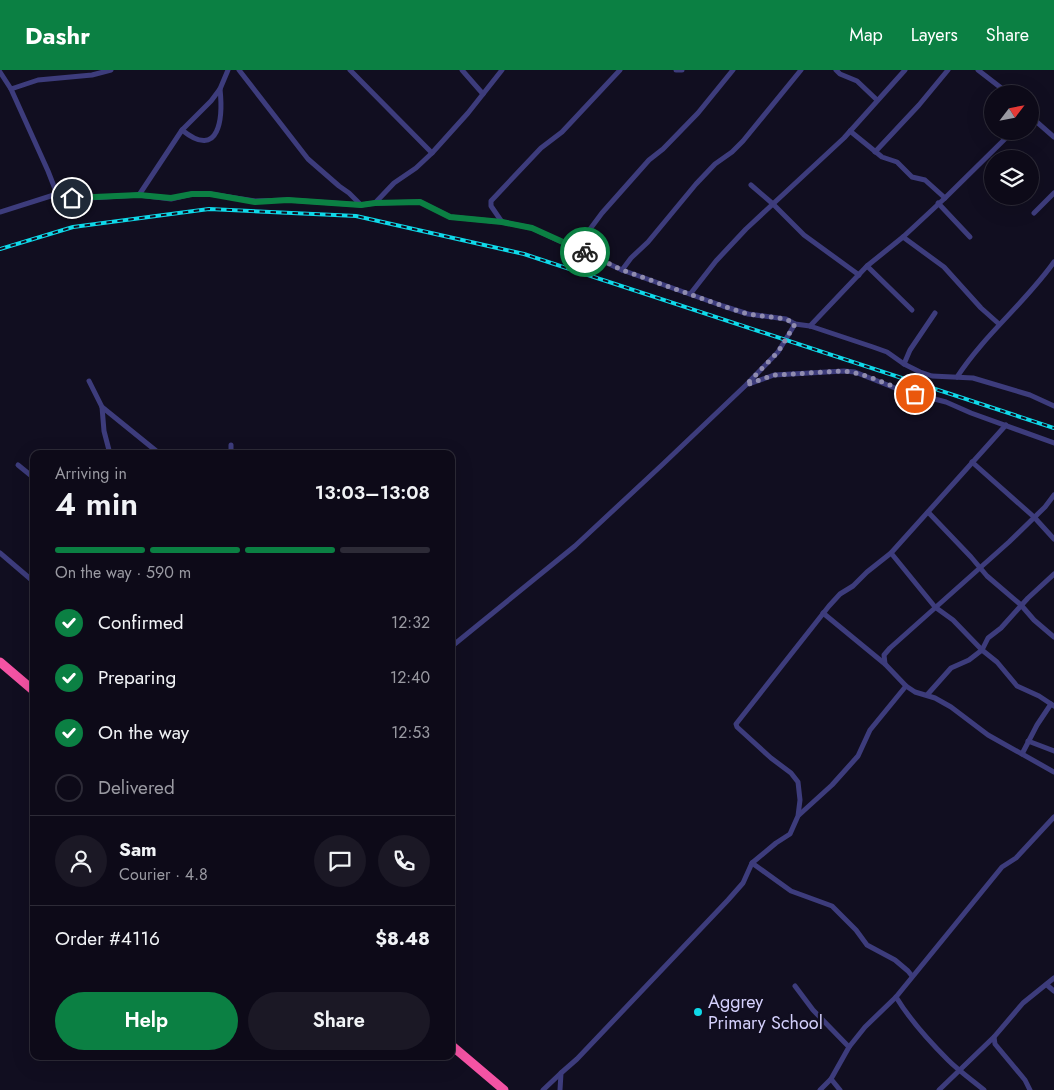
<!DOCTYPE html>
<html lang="en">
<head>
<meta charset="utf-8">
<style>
  :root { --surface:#0d0a18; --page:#1b1825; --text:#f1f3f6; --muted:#9a9aa2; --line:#2d2b37; --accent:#0b8043 }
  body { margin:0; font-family:Jost,sans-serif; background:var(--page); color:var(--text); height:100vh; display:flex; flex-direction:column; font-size:19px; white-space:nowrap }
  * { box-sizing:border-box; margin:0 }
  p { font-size:16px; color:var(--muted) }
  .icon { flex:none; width:28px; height:28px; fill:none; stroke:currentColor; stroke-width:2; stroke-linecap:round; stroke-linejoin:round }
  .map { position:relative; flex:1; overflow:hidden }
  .details { position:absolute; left:30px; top:380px; width:425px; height:610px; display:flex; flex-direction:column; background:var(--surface); border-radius:10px; box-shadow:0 5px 20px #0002,0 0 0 1px var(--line) }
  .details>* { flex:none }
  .needle { width:32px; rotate:58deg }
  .controls { position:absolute; left:984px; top:15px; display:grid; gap:10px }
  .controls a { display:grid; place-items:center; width:55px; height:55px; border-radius:50%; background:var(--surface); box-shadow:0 5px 20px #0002,0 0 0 1px var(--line); font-size:25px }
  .pin { position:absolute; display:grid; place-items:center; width:42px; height:42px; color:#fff; margin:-21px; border:2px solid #fff; border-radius:50%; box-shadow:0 1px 5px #0007 }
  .courier { position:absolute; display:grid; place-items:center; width:50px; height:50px; margin:-25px; border:4px solid #0b8043; border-radius:50%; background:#fff; color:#222; box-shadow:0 1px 6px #0007 }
  .summary em { font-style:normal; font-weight:600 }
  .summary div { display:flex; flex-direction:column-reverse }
  .summary { display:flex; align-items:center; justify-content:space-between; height:85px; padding:0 25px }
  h1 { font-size:32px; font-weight:600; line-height:38px }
  .bar { display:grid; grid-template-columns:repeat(4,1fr); gap:8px 5px; align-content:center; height:60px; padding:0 25px }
  .bar i { height:6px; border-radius:4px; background:var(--line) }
  .bar .selected { background:var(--accent) }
  .bar p { grid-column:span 4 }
  .line { display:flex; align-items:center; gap:12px; padding:0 25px; border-top:1px solid var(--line) }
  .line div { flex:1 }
  .round { display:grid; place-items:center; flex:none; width:52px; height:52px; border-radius:26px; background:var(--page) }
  ol { padding:0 25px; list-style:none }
  li { display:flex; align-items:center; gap:15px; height:55px }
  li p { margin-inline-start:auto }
  li .icon { padding:5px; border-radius:50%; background:var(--accent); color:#fff; stroke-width:4 }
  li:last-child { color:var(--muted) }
  li i { width:28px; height:28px; border:2px solid var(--line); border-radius:50% }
  .action { display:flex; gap:10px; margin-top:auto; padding:10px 25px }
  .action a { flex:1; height:58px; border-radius:30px; background:var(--accent); color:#fff; font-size:20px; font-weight:600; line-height:58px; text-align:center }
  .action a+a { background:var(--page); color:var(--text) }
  header { display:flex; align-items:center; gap:30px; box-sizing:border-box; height:70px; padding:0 25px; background:var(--accent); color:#fff }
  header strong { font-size:24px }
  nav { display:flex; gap:28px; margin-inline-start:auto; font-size:18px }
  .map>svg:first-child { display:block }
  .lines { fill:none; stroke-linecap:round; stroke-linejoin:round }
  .street { stroke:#3d3c7c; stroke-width:5 }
  .highway { stroke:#f453a4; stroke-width:9 }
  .rail-casing { stroke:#0fd9e9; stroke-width:4 }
  .rail { stroke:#110e20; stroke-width:2; stroke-dasharray:5.5; stroke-linecap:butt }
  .done { stroke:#908caf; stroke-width:5; stroke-dasharray:0 9 }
  .route { stroke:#0b8043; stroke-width:6 }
  .poi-dot { fill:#0fd9e9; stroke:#110e20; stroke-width:2 }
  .labels { text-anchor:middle; stroke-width:4.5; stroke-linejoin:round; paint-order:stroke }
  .poi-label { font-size:18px; fill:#d4d0fc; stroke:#110e20; text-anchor:start }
</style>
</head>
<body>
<header>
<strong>Dashr</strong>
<nav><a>Map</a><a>Layers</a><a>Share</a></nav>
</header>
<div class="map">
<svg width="1054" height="1020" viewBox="0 0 1054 1020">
  <rect width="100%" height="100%" fill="#110e20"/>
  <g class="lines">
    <g class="street">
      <path d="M 239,0 L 308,89 L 339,116 L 349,123 L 361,135"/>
      <path d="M 350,0 L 432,83"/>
      <path d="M 462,0 L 483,24"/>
      <path d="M 676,0 L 682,0"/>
      <path d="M 836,0 L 840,4 L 857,11 L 877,30"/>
      <path d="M 978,0 L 1009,24"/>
      <path d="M 0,2 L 11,19 L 48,101 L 57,124"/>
      <path d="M 11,19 L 38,10 L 92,5 L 111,0"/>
      <path d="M 1030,46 L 1054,67"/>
      <path d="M 182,60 C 220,91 223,47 220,19"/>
      <path d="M 850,61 L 882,87 L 897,92 L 912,107 L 925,110 L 945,128"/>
      <path d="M 875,82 L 919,35 L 948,0"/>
      <path d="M 751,115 L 773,134 L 804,165 L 859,205"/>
      <path d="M 139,125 L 182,60 L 211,31 L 220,19 L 228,0"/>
      <path d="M 375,133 L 394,113 L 416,98 L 432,83 L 468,43 L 502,0"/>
      <path d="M 938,133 L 970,167"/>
      <path d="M 0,142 L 57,124 L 72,129 L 139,125 L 171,129 L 192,124 L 210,124 L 255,131 L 288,130 L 361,135 L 375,133 L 420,132 L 450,147 L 502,152 L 532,158 L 622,200 L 723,236 L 748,244 L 786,249 L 795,254 L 810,256 L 873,277 L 887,282 L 904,294 L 920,302 L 932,306 L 973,308 L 1030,325 L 1054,336"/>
      <path d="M 1034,143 L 1054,123"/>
      <path d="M 502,152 L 491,136 L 491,131 L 541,78 L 562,62 L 620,0"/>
      <path d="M 903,167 L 944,197 L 981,238 L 999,254"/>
      <path d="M 576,178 L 602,143 L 649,90 L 663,79 L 698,43 L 733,0"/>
      <path d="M 867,196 L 912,240"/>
      <path d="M 622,200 L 631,188 L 648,172 L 696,114 L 715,94 L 732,82 L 743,71 L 801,0"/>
      <path d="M 691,223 L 716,191 L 746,159 L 844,68 L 905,0"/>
      <path d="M 810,256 L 867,196 L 903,167 L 945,128 L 1013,61"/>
      <path d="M 904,294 L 910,280 L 935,243"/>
      <path d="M 957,307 C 985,264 1025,233 1054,192"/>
      <path d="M 89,311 L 102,337 L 160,384"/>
      <path d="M 749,314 L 774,305 L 844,301 L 855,302 L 900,320 L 946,332 L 971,343 L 1054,373"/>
      <path d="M 102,337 L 104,361 L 110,384"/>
      <path d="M 231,375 L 231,384"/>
      <path d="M 972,392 L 1034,447 L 1054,469"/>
      <path d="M 18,395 L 34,408"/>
      <path d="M 928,442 L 971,487 L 987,506 L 1021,535 L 1034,550 L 1054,567"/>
      <path d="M 0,483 L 34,512"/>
      <path d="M 891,483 L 935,537 L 953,550 L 982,580 L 997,592 L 1017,616 L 1039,626 L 1054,636"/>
      <path d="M 823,543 L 885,594 L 906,616 L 915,622 L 935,628 L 951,637 L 988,665 L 1054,702"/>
      <path d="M 451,577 L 575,476 L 663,394 L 746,315 L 778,282 L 795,254"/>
      <path d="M 885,594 L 884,585 L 890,578 L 1009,472 L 1045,437 L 1054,425"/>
      <path d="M 927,625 L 951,598 L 969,590 L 982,580 L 988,568 L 1001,558 L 1028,528 L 1054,504"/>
      <path d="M 1028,671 L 1054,681"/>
      <path d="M 1022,684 L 1037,655 L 1051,634"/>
      <path d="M 799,745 L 832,715 L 858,686 L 870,660 L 906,616"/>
      <path d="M 752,793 L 791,821 L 832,836 L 856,860 L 867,875 L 895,890 L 908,901 L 912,906"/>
      <path d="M 1047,915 L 1054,921"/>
      <path d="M 795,916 L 813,940 L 849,977"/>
      <path d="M 896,927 C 910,950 929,971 948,990 C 959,1001 972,1010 984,1020"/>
      <path d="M 831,1009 L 840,1020"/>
      <path d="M 543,1020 L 561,1003"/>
      <path d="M 560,1020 L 561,1003 L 577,989 L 728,830 L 743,813 L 752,793 L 776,773 L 790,764 L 798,746 L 800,730 L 798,712 L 791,703 L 771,688 L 737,657 L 736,654 L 829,536 L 840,524 L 853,516 L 867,502 L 891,483 L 1006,355"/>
      <path d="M 820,1020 L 831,1009 L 849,977 L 865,957 L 896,927 L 1002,797 L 1016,788 L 1054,747"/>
      <path d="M 939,1020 L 994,967"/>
      <path d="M 1030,1020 L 1025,1010 L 995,974 L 994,967 L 1023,933 L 1054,908"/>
    </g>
    <g class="highway">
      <path d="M 0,592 L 34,621"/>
      <path d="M 451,975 L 504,1020"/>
    </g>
    <g class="rail-casing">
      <path id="rail" d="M 0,179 L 73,157 L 209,139 L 356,146 L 524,184 L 1054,358"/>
    </g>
    <use href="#rail" class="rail"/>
  </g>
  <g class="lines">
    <path class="done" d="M 585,182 L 622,200 L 723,236 L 748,244 L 786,249 L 795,254 L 778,282 L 746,315 L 774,305 L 844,301 C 869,304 891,317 915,324"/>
    <path class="route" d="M 72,128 L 139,125 L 171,128 L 192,124 L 210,124 L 255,132 L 288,130 L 361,135 L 375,133 L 420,132 L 450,147 L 502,152 L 532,158 L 585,182"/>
  </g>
  <circle class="poi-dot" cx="698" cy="942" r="5"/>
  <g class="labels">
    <g class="poi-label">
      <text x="708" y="938">Aggrey<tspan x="708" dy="21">Primary School</tspan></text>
    </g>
  </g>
</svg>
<div class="controls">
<a><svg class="needle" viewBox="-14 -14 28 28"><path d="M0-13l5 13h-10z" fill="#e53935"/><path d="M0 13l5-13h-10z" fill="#9a9aa2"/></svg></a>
<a><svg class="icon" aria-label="layers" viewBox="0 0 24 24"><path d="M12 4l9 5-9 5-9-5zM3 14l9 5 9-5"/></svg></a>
</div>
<div class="pin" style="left:915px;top:324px;background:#ea580c"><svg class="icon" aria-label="bag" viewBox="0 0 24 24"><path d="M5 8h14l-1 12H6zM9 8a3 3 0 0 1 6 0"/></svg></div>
<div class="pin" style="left:72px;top:128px;background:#1f2937"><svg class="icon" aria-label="home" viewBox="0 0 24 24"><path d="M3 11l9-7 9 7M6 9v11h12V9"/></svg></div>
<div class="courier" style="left:585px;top:182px"><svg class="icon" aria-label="bike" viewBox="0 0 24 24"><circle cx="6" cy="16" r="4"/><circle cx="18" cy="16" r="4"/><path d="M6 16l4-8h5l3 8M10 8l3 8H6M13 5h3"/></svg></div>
<section class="details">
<div class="summary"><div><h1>4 min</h1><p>Arriving in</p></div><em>13:03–13:08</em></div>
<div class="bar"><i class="selected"></i><i class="selected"></i><i class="selected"></i><i></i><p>On the way · 590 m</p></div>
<ol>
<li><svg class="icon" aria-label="check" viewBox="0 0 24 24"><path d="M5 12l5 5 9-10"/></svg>Confirmed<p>12:32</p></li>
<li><svg class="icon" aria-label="check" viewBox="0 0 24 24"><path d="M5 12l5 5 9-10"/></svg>Preparing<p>12:40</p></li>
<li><svg class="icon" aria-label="check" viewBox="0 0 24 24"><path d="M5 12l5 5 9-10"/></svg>On the way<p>12:53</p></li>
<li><i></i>Delivered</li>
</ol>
<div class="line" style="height:90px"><a class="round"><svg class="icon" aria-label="person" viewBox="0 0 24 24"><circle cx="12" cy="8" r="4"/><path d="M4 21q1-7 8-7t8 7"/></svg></a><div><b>Sam</b><p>Courier · 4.8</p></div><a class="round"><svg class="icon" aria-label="chat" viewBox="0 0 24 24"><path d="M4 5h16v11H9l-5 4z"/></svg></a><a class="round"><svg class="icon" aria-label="phone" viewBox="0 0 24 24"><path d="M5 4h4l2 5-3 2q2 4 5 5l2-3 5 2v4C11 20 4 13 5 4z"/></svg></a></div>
<div class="line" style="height:65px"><div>Order #4116</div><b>$8.48</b></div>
<div class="action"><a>Help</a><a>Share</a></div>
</section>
</div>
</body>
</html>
